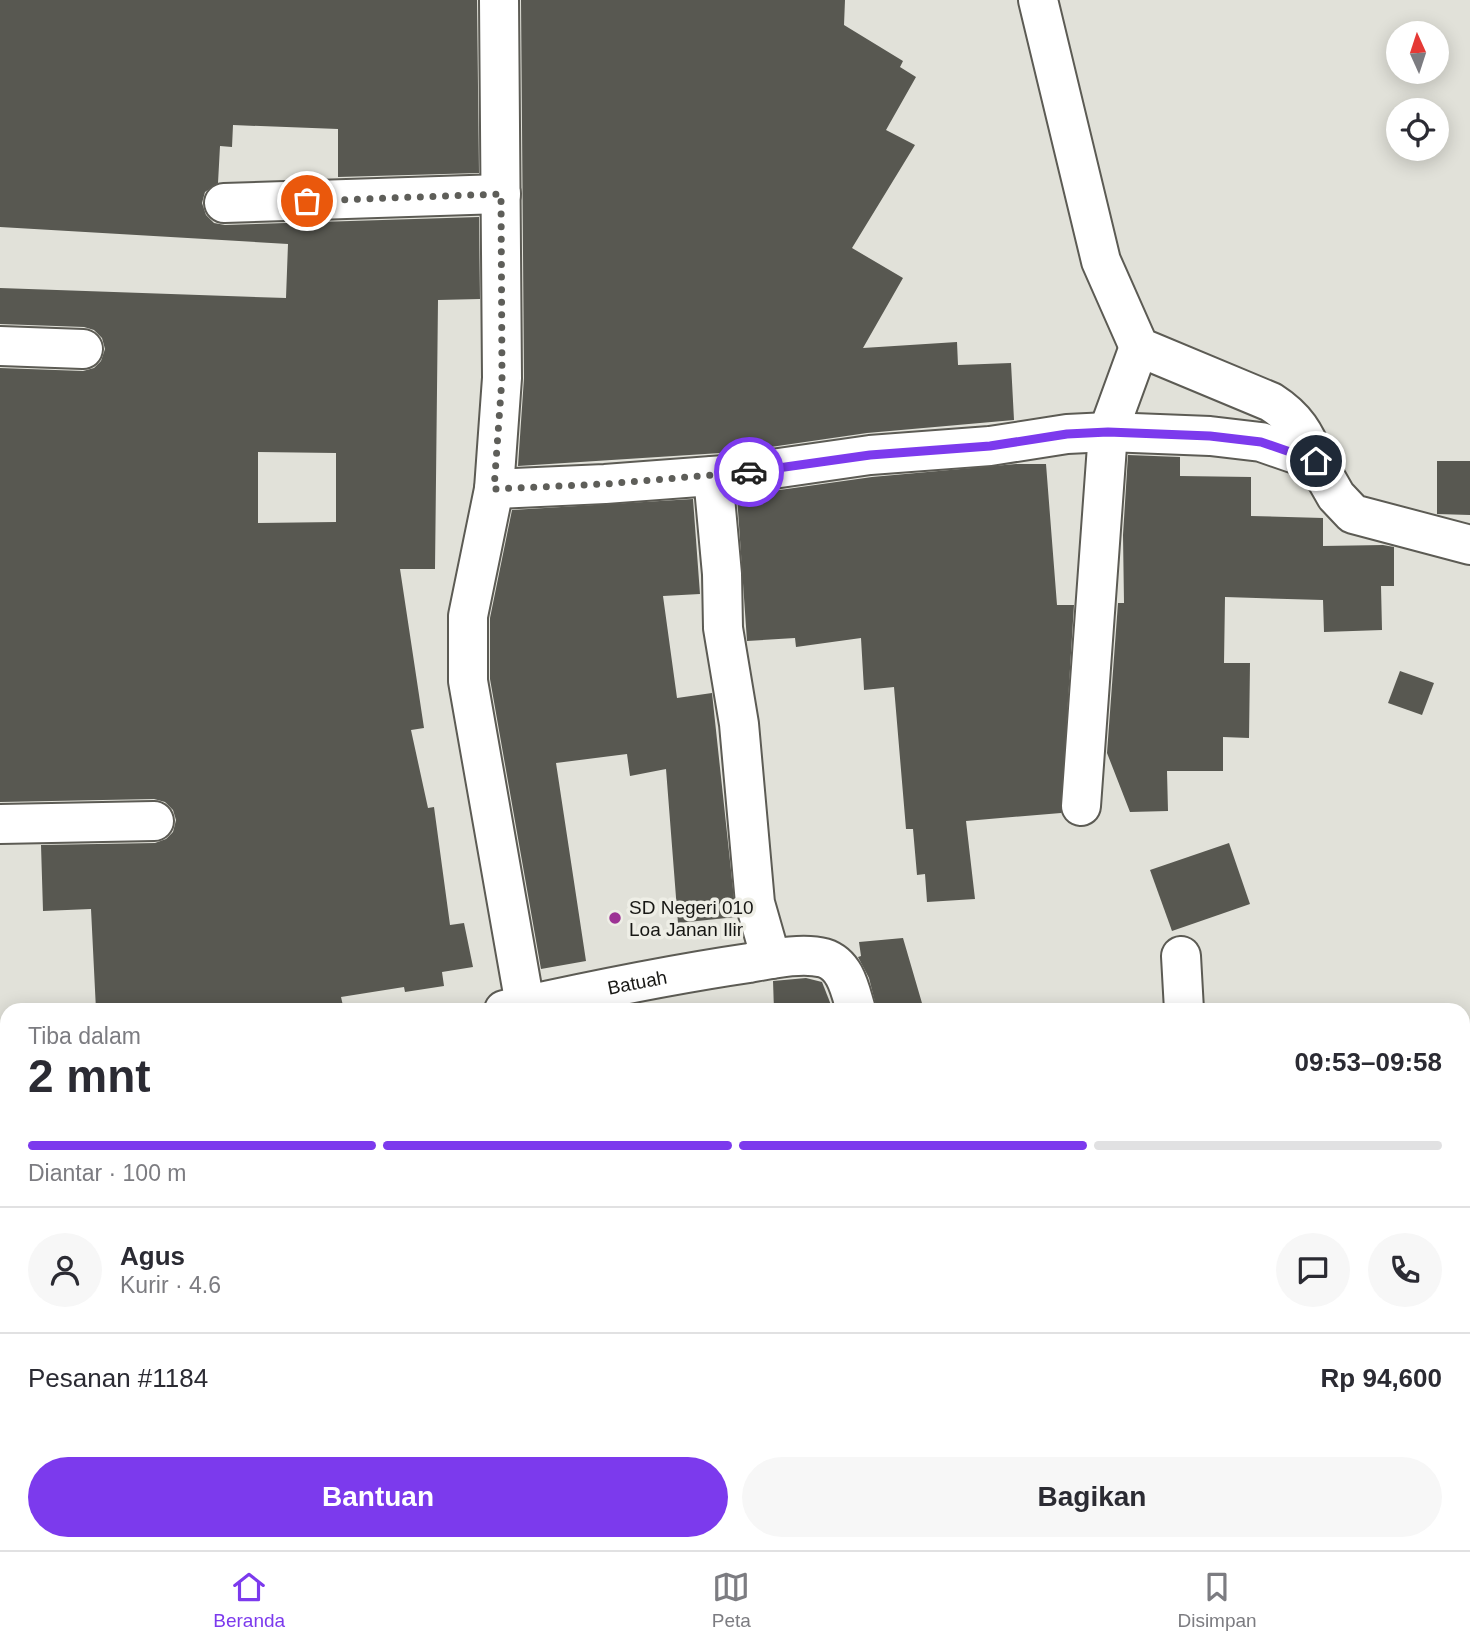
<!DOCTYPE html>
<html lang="id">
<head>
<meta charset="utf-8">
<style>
  :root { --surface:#fff; --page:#f7f7f7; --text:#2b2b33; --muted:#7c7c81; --line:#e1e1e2; --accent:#7c3aed }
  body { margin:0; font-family:Helvetica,sans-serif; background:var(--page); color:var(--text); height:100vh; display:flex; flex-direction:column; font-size:26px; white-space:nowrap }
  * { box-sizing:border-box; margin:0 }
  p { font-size:23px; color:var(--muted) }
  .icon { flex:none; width:38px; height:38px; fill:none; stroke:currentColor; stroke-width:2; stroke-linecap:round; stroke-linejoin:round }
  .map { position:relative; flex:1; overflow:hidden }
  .drawer { position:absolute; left:0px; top:1003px; width:1470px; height:548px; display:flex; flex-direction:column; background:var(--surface); border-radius:21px 21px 0 0; box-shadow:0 4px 18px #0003 }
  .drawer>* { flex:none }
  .needle { width:46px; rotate:357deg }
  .controls { position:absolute; left:1386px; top:21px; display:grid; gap:14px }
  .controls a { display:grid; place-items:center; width:63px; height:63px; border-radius:50%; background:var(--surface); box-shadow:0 4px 18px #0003; font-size:35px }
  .pin { position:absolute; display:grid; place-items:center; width:60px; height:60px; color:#fff; margin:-30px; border:4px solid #fff; border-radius:50%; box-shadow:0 2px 7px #0007 }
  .courier { position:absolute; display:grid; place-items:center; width:70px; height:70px; margin:-35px; border:5px solid #7c3aed; border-radius:50%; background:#fff; color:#222; box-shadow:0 2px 9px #0007 }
  .head em { font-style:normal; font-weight:700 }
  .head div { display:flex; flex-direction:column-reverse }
  .head { display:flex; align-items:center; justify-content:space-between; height:119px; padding:0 28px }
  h1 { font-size:46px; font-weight:700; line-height:52px }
  .bar { display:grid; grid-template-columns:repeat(4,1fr); gap:10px 7px; align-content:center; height:84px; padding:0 28px }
  .bar i { height:9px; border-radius:5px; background:var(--line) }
  .bar .current { background:var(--accent) }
  .bar p { grid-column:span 4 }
  .line { display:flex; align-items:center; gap:18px; padding:0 28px; border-top:2px solid var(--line) }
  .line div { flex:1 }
  .round { display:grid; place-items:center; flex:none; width:74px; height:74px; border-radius:37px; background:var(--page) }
  .primary-button { display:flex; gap:14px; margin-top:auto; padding:14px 28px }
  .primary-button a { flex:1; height:80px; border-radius:42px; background:var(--accent); color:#fff; font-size:28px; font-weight:700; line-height:80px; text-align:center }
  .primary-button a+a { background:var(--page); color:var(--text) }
  .menu { display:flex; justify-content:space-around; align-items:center; height:98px; border-top:2px solid var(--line); background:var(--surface); font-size:19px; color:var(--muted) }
  .menu a { display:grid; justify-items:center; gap:4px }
  .menu .current { color:var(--accent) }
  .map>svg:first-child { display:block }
  .building { fill:#585851; fill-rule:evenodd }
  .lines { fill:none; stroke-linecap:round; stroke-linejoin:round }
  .minor-casing { stroke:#5c5b54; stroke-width:42 }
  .minor { stroke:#fff; stroke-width:38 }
  .done { stroke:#5e5e59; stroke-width:7; stroke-dasharray:0 12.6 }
  .route { stroke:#7c3aed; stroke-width:9 }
  .poi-dot { fill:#9c3294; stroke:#eeeee6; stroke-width:2.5 }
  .labels { text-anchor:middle; stroke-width:7; stroke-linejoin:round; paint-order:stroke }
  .poi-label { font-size:19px; fill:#171714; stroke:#eeeee6; text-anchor:start }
  .street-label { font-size:19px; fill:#171714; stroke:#eeeee6 }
</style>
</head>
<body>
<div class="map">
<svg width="1470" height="1550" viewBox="0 0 1470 1550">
  <rect width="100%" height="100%" fill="#e1e1d9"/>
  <g class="building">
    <path d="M 0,0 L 477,0 L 479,173 L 338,177 L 338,129 L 233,125 L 232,147 L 220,146 L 218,183 L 205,192 L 202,203 L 206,215 L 214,223 L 225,225 L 479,217 L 480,299 L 438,300 L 435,569 L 400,569 L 424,728 L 411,730 L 428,808 L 434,807 L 450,925 L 464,923 L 473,967 L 442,972 L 444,986 L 405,992 L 404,987 L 341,997 L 344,1010 L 96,1010 L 91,909 L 43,911 L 41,845 L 155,843 L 166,839 L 173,832 L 176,820 L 173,810 L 165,802 L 154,799 L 0,802 L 0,368 L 83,371 L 94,368 L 101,361 L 105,349 L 102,338 L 94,330 L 84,327 L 0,324 L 0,288 L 286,298 L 288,244 L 0,227 ZM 258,452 L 336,453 L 336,522 L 258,523 Z"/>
    <path d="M 521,0 L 845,0 L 844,25 L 903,61 L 900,67 L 916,77 L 886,130 L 915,145 L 852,248 L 903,278 L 863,348 L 957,342 L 958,365 L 1011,363 L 1014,420 L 867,433 L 736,452 L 518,466 L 524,378 Z"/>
    <path d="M 1128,455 L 1180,457 L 1180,476 L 1251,477 L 1251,516 L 1323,518 L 1323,546 L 1383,545 L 1394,547 L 1394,586 L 1381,586 L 1382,630 L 1324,632 L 1323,600 L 1225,597 L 1224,663 L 1250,663 L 1249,738 L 1223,737 L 1223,771 L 1167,771 L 1168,811 L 1130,812 L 1107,753 L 1118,603 L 1124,603 L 1123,535 Z"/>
    <path d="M 1437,461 L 1470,461 L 1470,515 L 1437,514 Z"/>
    <path d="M 1016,464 L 1046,464 L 1057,605 L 1074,605 L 1061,813 L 966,821 L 975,899 L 927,902 L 925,874 L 917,875 L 913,829 L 906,829 L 894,687 L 864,690 L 861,638 L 796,647 L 795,638 L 747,641 L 737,496 L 872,477 Z"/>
    <path d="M 693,499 L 700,594 L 663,596 L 677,698 L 712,693 L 736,917 L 678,923 L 666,769 L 630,776 L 627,754 L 556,763 L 586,961 L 541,969 L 490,679 L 490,618 L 512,510 Z"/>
    <path d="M 1400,671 L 1434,683 L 1422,715 L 1388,703 Z"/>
    <path d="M 1229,843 L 1250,904 L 1172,931 L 1150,870 Z"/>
    <path d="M 903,938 L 924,1010 L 877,1010 L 869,978 L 858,957 L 861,956 L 859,942 Z"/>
    <path d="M 806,978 L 822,982 L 833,1010 L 774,1010 L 773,981 Z"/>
  </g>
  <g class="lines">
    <g class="minor-casing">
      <g id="minor">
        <path d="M 499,0 L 502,378 L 494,489 L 468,616 L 468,681 L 525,1005"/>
        <path d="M 1038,0 L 1101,261 L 1139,347 L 1271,402 C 1296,418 1305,434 1316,461"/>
        <path d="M 224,203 L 501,194"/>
        <path d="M 0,346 L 83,349"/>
        <path d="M 713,476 L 722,574 L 723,628 L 739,724 L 755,903 L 771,959"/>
        <path d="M 494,489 L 605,484 L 738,474 L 870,455 L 990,446 L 1067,434 L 1108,432 L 1210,436 L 1261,442 L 1316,461 L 1336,496 L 1353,514 L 1470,545"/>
        <path d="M 1081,806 L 1108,432 L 1139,347"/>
        <path d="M 0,824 L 154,821"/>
        <path d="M 1181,956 L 1184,1010"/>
        <path id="s1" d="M 504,1010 C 585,992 667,975 749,963 C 771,959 802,952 824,958 C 846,965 850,990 856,1010"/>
        <path d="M 0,1126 L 7,1124"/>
        <path d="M 0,1328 L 7,1328"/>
        <path d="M 627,1544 L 627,1550"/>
        <path d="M 999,1544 L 1002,1550"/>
        <path d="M 401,1550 L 401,1544"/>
        <path d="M 1194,1550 L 1194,1544"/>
      </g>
    </g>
    <use href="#minor" class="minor"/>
  </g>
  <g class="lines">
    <path class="done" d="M 307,201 L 501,194 L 502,378 L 494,489 L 605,484 L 749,472"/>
    <path class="route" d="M 749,472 L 870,455 L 990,446 L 1067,434 L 1108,432 L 1210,436 L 1261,442 L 1316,461"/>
  </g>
  <circle class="poi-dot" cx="615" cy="918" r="7"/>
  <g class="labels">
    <g class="poi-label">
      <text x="629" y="914">SD Negeri 010<tspan x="629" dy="22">Loa Janan Ilir</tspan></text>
    </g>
    <g class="street-label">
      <text dy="7" stroke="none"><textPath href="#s1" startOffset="136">Batuah</textPath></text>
    </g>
  </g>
</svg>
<div class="controls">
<a><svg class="needle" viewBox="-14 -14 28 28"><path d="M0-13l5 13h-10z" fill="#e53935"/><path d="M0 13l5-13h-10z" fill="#7c7c81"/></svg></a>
<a><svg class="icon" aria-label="locate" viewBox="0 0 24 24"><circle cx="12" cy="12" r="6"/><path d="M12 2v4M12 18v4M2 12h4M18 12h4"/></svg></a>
</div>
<div class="pin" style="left:307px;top:201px;background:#ea580c"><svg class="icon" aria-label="bag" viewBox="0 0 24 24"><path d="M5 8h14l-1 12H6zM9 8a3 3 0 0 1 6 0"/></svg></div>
<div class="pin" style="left:1316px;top:461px;background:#1f2937"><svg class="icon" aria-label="home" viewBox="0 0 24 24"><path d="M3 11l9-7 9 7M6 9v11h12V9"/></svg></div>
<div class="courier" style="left:749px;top:472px"><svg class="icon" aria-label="car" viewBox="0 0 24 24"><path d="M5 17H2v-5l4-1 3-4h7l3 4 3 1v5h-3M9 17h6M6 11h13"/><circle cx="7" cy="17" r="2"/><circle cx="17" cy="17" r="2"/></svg></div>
<section class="drawer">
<div class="head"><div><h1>2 mnt</h1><p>Tiba dalam</p></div><em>09:53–09:58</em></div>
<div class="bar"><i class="current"></i><i class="current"></i><i class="current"></i><i></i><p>Diantar · 100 m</p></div>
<div class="line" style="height:126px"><a class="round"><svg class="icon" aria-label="person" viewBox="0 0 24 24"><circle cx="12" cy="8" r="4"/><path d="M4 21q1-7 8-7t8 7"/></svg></a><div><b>Agus</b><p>Kurir · 4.6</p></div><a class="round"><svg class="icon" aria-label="chat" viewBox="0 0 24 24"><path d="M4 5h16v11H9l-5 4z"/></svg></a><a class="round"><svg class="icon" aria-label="phone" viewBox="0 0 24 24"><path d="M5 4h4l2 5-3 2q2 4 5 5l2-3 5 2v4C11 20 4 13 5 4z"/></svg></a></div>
<div class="line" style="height:91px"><div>Pesanan #1184</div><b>Rp 94,600</b></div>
<div class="primary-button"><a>Bantuan</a><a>Bagikan</a></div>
</section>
</div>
<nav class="menu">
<a class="current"><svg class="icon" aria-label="home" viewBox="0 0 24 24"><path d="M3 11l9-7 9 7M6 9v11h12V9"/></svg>Beranda</a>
<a><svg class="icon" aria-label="map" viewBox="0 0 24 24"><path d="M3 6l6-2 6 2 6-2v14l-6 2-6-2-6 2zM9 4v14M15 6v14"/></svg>Peta</a>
<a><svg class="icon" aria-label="saved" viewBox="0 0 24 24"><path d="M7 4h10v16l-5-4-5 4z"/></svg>Disimpan</a>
</nav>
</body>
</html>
